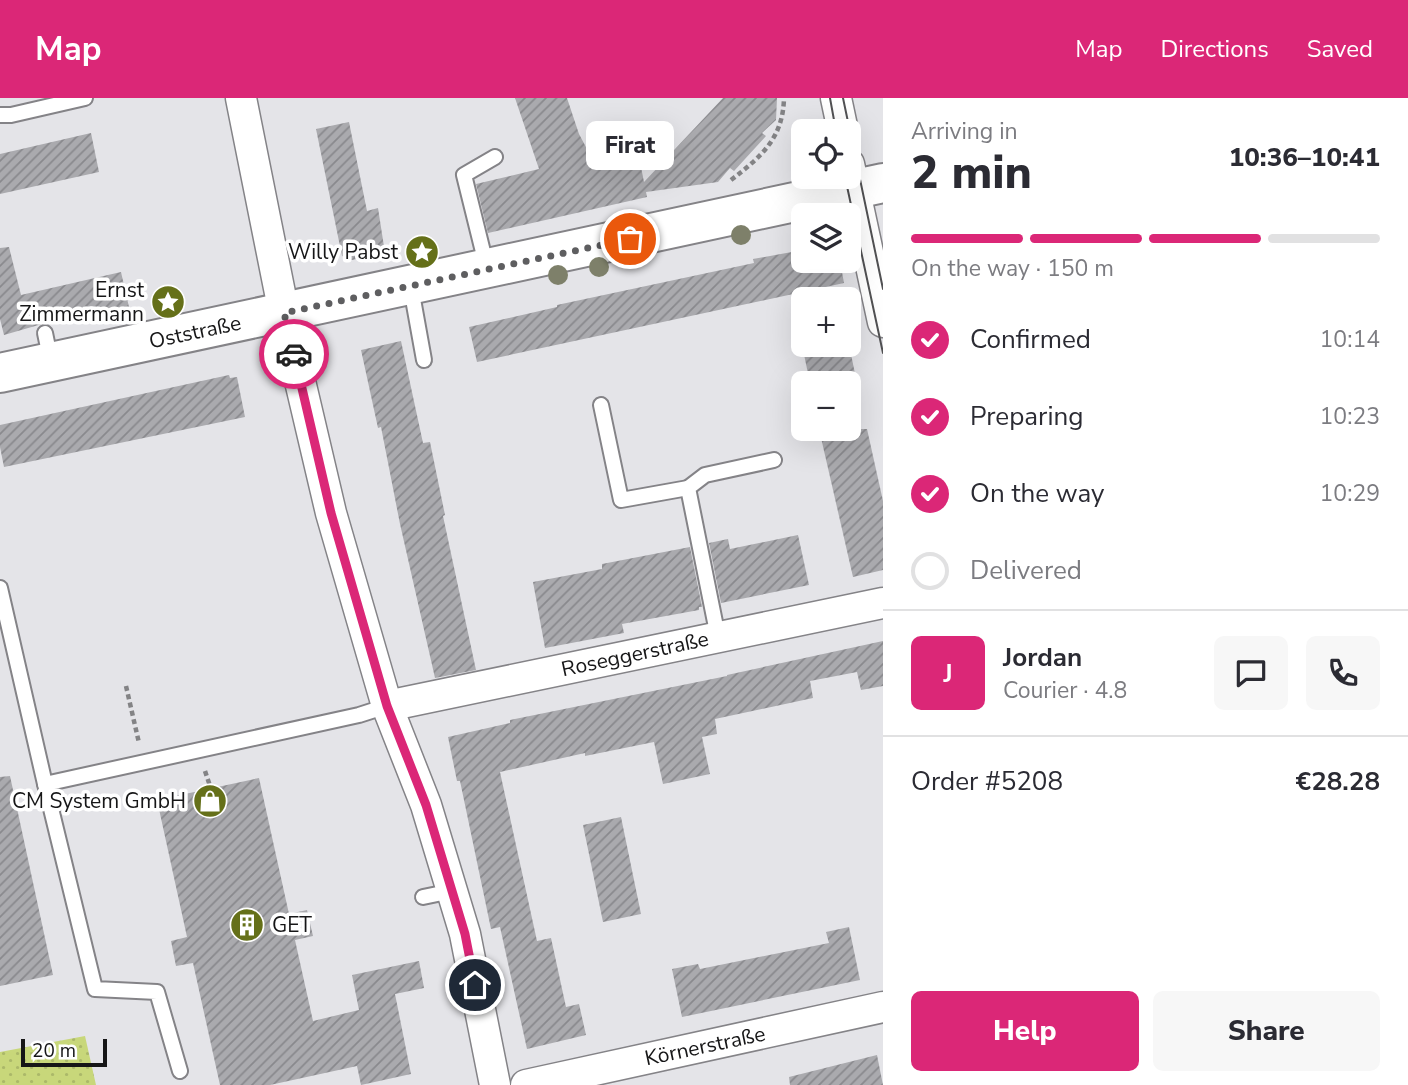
<!DOCTYPE html>
<html lang="en">
<head>
<meta charset="utf-8">
<style>
  :root { --surface:#fff; --page:#f7f7f7; --text:#2b2b33; --muted:#7c7c81; --line:#e1e1e2; --accent:#db2777 }
  body { margin:0; font-family:"Nunito Sans",sans-serif; background:var(--page); color:var(--text); height:100vh; display:flex; flex-direction:column; font-size:26px; white-space:nowrap }
  * { box-sizing:border-box; margin:0 }
  p { font-size:23px; color:var(--muted) }
  .icon { flex:none; width:38px; height:38px; fill:none; stroke:currentColor; stroke-width:2; stroke-linecap:round; stroke-linejoin:round }
  .map { position:relative; flex:1; overflow:hidden }
  .side { display:flex; flex-direction:column; background:var(--surface); width:525px }
  .side>* { flex:none }
  .controls { position:absolute; left:791px; top:21px; display:grid; gap:14px }
  .controls a { display:grid; place-items:center; width:70px; height:70px; border-radius:10px; background:var(--surface); box-shadow:0 7px 28px #0002; font-size:35px }
  .scale { position:absolute; left:21px; bottom:18px; width:86px; box-sizing:border-box; padding-left:7px; border:4px solid #161617; border-top:0; font-size:19px; line-height:24px; white-space:nowrap; color:#161617; -webkit-text-stroke:5px #fff; paint-order:stroke }
  .pin { position:absolute; display:grid; place-items:center; width:60px; height:60px; color:#fff; margin:-30px; border:4px solid #fff; border-radius:50%; box-shadow:0 2px 7px #0007 }
  .courier { position:absolute; display:grid; place-items:center; width:70px; height:70px; margin:-35px; border:5px solid #db2777; border-radius:50%; background:#fff; color:#222; box-shadow:0 2px 9px #0007 }
  .bubble { position:absolute; height:49px; border-radius:10px; background:var(--surface); box-shadow:0 7px 28px #0002; font-size:23px; font-weight:800; line-height:49px; text-align:center }
  .overview em { font-style:normal; font-weight:800 }
  .overview div { display:flex; flex-direction:column-reverse }
  .overview { display:flex; align-items:center; justify-content:space-between; height:119px; padding:0 28px }
  h1 { font-size:46px; font-weight:800; line-height:52px }
  .bar { display:grid; grid-template-columns:repeat(4,1fr); gap:10px 7px; align-content:center; height:84px; padding:0 28px }
  .bar i { height:9px; border-radius:5px; background:var(--line) }
  .bar .on { background:var(--accent) }
  .bar p { grid-column:span 4 }
  .line { display:flex; align-items:center; gap:18px; padding:0 28px; border-top:2px solid var(--line) }
  .line div { flex:1 }
  .round { display:grid; place-items:center; flex:none; width:74px; height:74px; border-radius:10px; background:var(--page) }
  ol { padding:0 28px; list-style:none }
  li { display:flex; align-items:center; gap:21px; height:77px }
  li p { margin-inline-start:auto }
  li .icon { padding:7px; border-radius:50%; background:var(--accent); color:#fff; stroke-width:4 }
  li:last-child { color:var(--muted) }
  li i { width:38px; height:38px; border:4px solid var(--line); border-radius:50% }
  .action { display:flex; gap:14px; margin-top:auto; padding:14px 28px }
  .action a { flex:1; height:80px; border-radius:10px; background:var(--accent); color:#fff; font-size:28px; font-weight:800; line-height:80px; text-align:center }
  .action a+a { background:var(--page); color:var(--text) }
  header { display:flex; align-items:center; gap:42px; box-sizing:border-box; height:98px; padding:0 35px; background:var(--accent); color:#fff }
  header strong { font-size:33px }
  nav { display:flex; gap:38px; margin-inline-start:auto; font-size:24px }
  main { display:flex; flex:1; min-height:0 }
  .map>svg:first-child { display:block }
  .grass { fill:url(#grass-dots) }
  .building { fill:url(#building-hatch) }
  .lines { fill:none; stroke-linecap:round; stroke-linejoin:round }
  .lane-casing { stroke:#848387; stroke-width:18 }
  .street-casing { stroke:#848387; stroke-width:33 }
  .primary-casing { stroke:#848387; stroke-width:42 }
  .path { stroke:#838385; stroke-width:4.5; stroke-dasharray:5 3.5; stroke-linecap:butt }
  .lane { stroke:#fff; stroke-width:14 }
  .street { stroke:#fff; stroke-width:30 }
  .primary { stroke:#fff; stroke-width:38 }
  .tram { stroke:#515153; stroke-width:2 }
  .tree { fill:#7e806a }
  .done { stroke:#5e5e60; stroke-width:7; stroke-dasharray:0 12.6 }
  .route { stroke:#db2777; stroke-width:9 }
  .labels { text-anchor:middle; stroke-width:7; stroke-linejoin:round; paint-order:stroke }
  .poi-label { font-size:21px; fill:#161617; stroke:#fff; text-anchor:end }
  .street-label { font-size:21px; fill:#161617; stroke:#fff }
</style>
</head>
<body>
<header>
<strong>Map</strong>
<nav><a>Map</a><a>Directions</a><a>Saved</a></nav>
</header>
<main>
<div class="map">
<svg width="883" height="987" viewBox="0 0 883 987">
  <defs>
    <pattern id="grass-dots" width="8" height="8" patternUnits="userSpaceOnUse" patternTransform="scale(1.75)"><rect width="8" height="8" fill="#c8d77a"/><path d="M2 2h.1M6 6h.1" fill="none" stroke="#abb869" stroke-width="1.8" stroke-linecap="round"/></pattern>
    <pattern id="building-hatch" width="6" height="6" patternUnits="userSpaceOnUse" patternTransform="scale(1.75)"><rect width="6" height="6" fill="#aaaaae"/><path d="M-1 1l2-2M0 6l6-6M5 7l2-2" fill="none" stroke="#89898d"/></pattern>
  </defs>
  <rect width="100%" height="100%" fill="#e4e4e8"/>
  <path class="grass" d="M 85,938 L 96,987 L 0,987 L 0,954 Z"/>
  <g class="building">
    <path d="M 515,0 L 567,0 L 579,36 L 596,68 L 639,59 L 644,84 L 723,0 L 777,0 L 776,22 L 762,35 L 766,38 L 734,73 L 730,70 L 718,84 L 646,94 L 647,99 L 488,135 L 476,86 L 539,71 Z"/>
    <path d="M 349,24 L 367,113 L 378,110 L 385,155 L 352,162 L 342,158 L 316,31 Z"/>
    <path d="M 91,35 L 99,74 L 0,96 L 0,56 Z"/>
    <path d="M 9,149 L 21,197 L 121,174 L 129,209 L 61,225 L 42,226 L 4,237 L 0,221 L 0,150 Z"/>
    <path d="M 803,152 L 803,163 L 840,163 L 844,185 L 477,264 L 469,229 L 557,209 L 557,207 L 754,165 L 753,161 Z"/>
    <path d="M 401,243 L 423,345 L 430,344 L 445,417 L 443,418 L 476,572 L 435,580 L 400,426 L 381,329 L 378,330 L 361,252 Z"/>
    <path d="M 802,247 L 849,247 L 857,285 L 810,285 Z"/>
    <path d="M 229,277 L 230,280 L 237,279 L 245,319 L 4,369 L 0,349 L 0,327 Z"/>
    <path d="M 819,331 L 867,331 L 883,403 L 883,472 L 853,479 Z"/>
    <path d="M 798,437 L 809,487 L 721,505 L 709,445 L 728,441 L 730,451 Z"/>
    <path d="M 690,449 L 702,509 L 699,509 L 699,512 L 622,526 L 624,535 L 545,550 L 533,484 L 602,471 L 602,466 Z"/>
    <path d="M 883,543 L 883,588 L 861,592 L 857,574 L 810,583 L 813,600 L 715,621 L 717,636 L 702,639 L 710,676 L 663,686 L 654,644 L 585,658 L 585,655 L 500,674 L 537,843 L 551,840 L 566,909 L 579,906 L 586,937 L 527,951 L 500,829 L 491,831 L 460,683 L 457,683 L 448,639 L 510,625 L 510,622 L 727,578 L 727,577 Z"/>
    <path d="M 10,678 L 53,877 L 0,888 L 0,679 Z"/>
    <path d="M 259,680 L 289,816 L 307,812 L 313,838 L 295,842 L 313,923 L 359,912 L 352,877 L 419,863 L 424,890 L 395,896 L 411,976 L 361,987 L 357,968 L 270,987 L 220,987 L 193,865 L 176,868 L 171,843 L 187,839 L 157,702 Z"/>
    <path d="M 621,719 L 641,816 L 603,824 L 583,727 Z"/>
    <path d="M 849,829 L 860,882 L 682,919 L 672,871 L 698,866 L 700,871 L 829,845 L 826,834 Z"/>
    <path d="M 877,957 L 883,987 L 790,987 L 789,979 Z"/>
  </g>
  <g class="lines">
    <g class="lane-casing">
      <g id="lane">
        <path d="M 0,17 L 11,17 L 85,0"/>
        <path d="M 487,170 L 464,77 L 495,59"/>
        <path d="M 411,190 L 424,262"/>
        <path d="M 45,235 L 51,264"/>
        <path d="M 601,307 L 621,402 L 688,390"/>
        <path d="M 0,490 L 45,686"/>
        <path d="M 718,539 L 688,390 L 705,377 L 774,362"/>
        <path d="M 423,799 L 452,793"/>
        <path d="M 180,973 L 157,894 L 95,891 L 45,686 L 359,617 L 387,608"/>
      </g>
    </g>
    <g class="street-casing">
      <g id="street">
        <path d="M 241,0 L 284,215 L 331,415 L 387,608 L 426,707 L 465,836 L 495,987"/>
        <path d="M 836,0 L 843,33"/>
        <path d="M 849,66 L 883,224"/>
        <path d="M 387,608 L 883,505"/>
        <path d="M 526,987 L 883,909"/>
      </g>
    </g>
    <g class="primary-casing">
      <path id="primary" d="M 0,275 L 883,85"/>
    </g>
    <g class="path">
      <path d="M 731,82 C 762,58 783,40 784,0"/>
      <path d="M 126,588 L 139,645"/>
      <path d="M 205,673 L 211,691"/>
    </g>
    <use href="#lane" class="lane"/>
    <use href="#street" class="street"/>
    <use href="#primary" class="primary"/>
    <g class="tram">
      <path d="M 830,0 L 836,33"/>
      <path d="M 843,0 L 883,191"/>
      <path d="M 845,79 L 883,255"/>
    </g>
  </g>
  <g class="tree">
    <circle cx="741" cy="137" r="10"/>
    <circle cx="599" cy="169" r="10"/>
    <circle cx="558" cy="177" r="10"/>
  </g>
  <g class="lines">
    <path class="done" d="M 294,256 L 284,215 L 630,141"/>
    <path class="route" d="M 294,256 L 331,415 L 387,608 L 426,707 L 465,836 L 475,887"/>
  </g>
  <defs>
    <g id="sight-disc" transform="scale(1.75)"><circle r="9.5" fill="#657019" stroke="#fff"/><path d="M0-6L1.8-2.2L6-1.7L2.9 1.2L3.7 5.4L0 3.3L-3.7 5.4L-2.9 1.2L-6-1.7L-1.8-2.2Z" fill="#fff"/></g>
    <g id="shop-disc" transform="scale(1.75)"><circle r="9.5" fill="#657019" stroke="#fff"/><path d="M-5-2.5h2.3a2.7 3.5 0 0 1 5.4 0H5L5.5 6h-11ZM-1.5-2.5h3a1.5 2.3 0 0 0-3 0Z" fill="#fff"/></g>
    <g id="building-disc" transform="scale(1.75)"><circle r="9.5" fill="#657019" stroke="#fff"/><path d="M-4-6H4V6H1V3H-1V6H-4ZM-2.5-4.3h1.7v1.8h-1.7ZM.8-4.3h1.7v1.8H.8ZM-2.5-1h1.7V.8h-1.7ZM.8-1h1.7V.8H.8Z" fill="#fff"/></g>
  </defs>
  <g fill-rule="evenodd">
    <use href="#sight-disc" x="422" y="154"/>
    <use href="#sight-disc" x="168" y="204"/>
    <use href="#shop-disc" x="210" y="703"/>
    <use href="#building-disc" x="247" y="827"/>
  </g>
  <g class="labels">
    <g class="poi-label">
      <text x="398" y="161">Willy Pabst</text>
      <text x="144" y="199">Ernst<tspan x="144" dy="24">Zimmermann</tspan></text>
      <text x="186" y="710">CM System GmbH</text>
      <text x="272" y="834" text-anchor="start">GET</text>
    </g>
    <g class="street-label">
      <text transform="translate(195 234) rotate(-12)" y="7">Oststraße</text>
      <text transform="translate(635 556) rotate(-12)" y="7">Roseggerstraße</text>
      <text transform="translate(705 948) rotate(-12)" y="7">Körnerstraße</text>
    </g>
  </g>
</svg>
<div class="controls">
<a><svg class="icon" aria-label="locate" viewBox="0 0 24 24"><circle cx="12" cy="12" r="6"/><path d="M12 2v4M12 18v4M2 12h4M18 12h4"/></svg></a>
<a><svg class="icon" aria-label="layers" viewBox="0 0 24 24"><path d="M12 4l9 5-9 5-9-5zM3 14l9 5 9-5"/></svg></a>
<a>+</a>
<a>−</a>
</div>
<div class="scale">20 m</div>
<div class="pin" style="left:630px;top:141px;background:#ea580c"><svg class="icon" aria-label="bag" viewBox="0 0 24 24"><path d="M5 8h14l-1 12H6zM9 8a3 3 0 0 1 6 0"/></svg></div>
<div class="pin" style="left:475px;top:887px;background:#1f2937"><svg class="icon" aria-label="home" viewBox="0 0 24 24"><path d="M3 11l9-7 9 7M6 9v11h12V9"/></svg></div>
<div class="courier" style="left:294px;top:256px"><svg class="icon" aria-label="car" viewBox="0 0 24 24"><path d="M5 17H2v-5l4-1 3-4h7l3 4 3 1v5h-3M9 17h6M6 11h13"/><circle cx="7" cy="17" r="2"/><circle cx="17" cy="17" r="2"/></svg></div>
<div class="bubble" style="left:586px;top:23px;width:88px">Firat</div>
</div>
<section class="side">
<div class="overview"><div><h1>2 min</h1><p>Arriving in</p></div><em>10:36–10:41</em></div>
<div class="bar"><i class="on"></i><i class="on"></i><i class="on"></i><i></i><p>On the way · 150 m</p></div>
<ol>
<li><svg class="icon" aria-label="check" viewBox="0 0 24 24"><path d="M5 12l5 5 9-10"/></svg>Confirmed<p>10:14</p></li>
<li><svg class="icon" aria-label="check" viewBox="0 0 24 24"><path d="M5 12l5 5 9-10"/></svg>Preparing<p>10:23</p></li>
<li><svg class="icon" aria-label="check" viewBox="0 0 24 24"><path d="M5 12l5 5 9-10"/></svg>On the way<p>10:29</p></li>
<li><i></i>Delivered</li>
</ol>
<div class="line" style="height:126px"><b class="round" style="background:var(--accent);color:#fff">J</b><div><b>Jordan</b><p>Courier · 4.8</p></div><a class="round"><svg class="icon" aria-label="chat" viewBox="0 0 24 24"><path d="M4 5h16v11H9l-5 4z"/></svg></a><a class="round"><svg class="icon" aria-label="phone" viewBox="0 0 24 24"><path d="M5 4h4l2 5-3 2q2 4 5 5l2-3 5 2v4C11 20 4 13 5 4z"/></svg></a></div>
<div class="line" style="height:91px"><div>Order #5208</div><b>€28.28</b></div>
<div class="action"><a>Help</a><a>Share</a></div>
</section>
</main>
</body>
</html>
